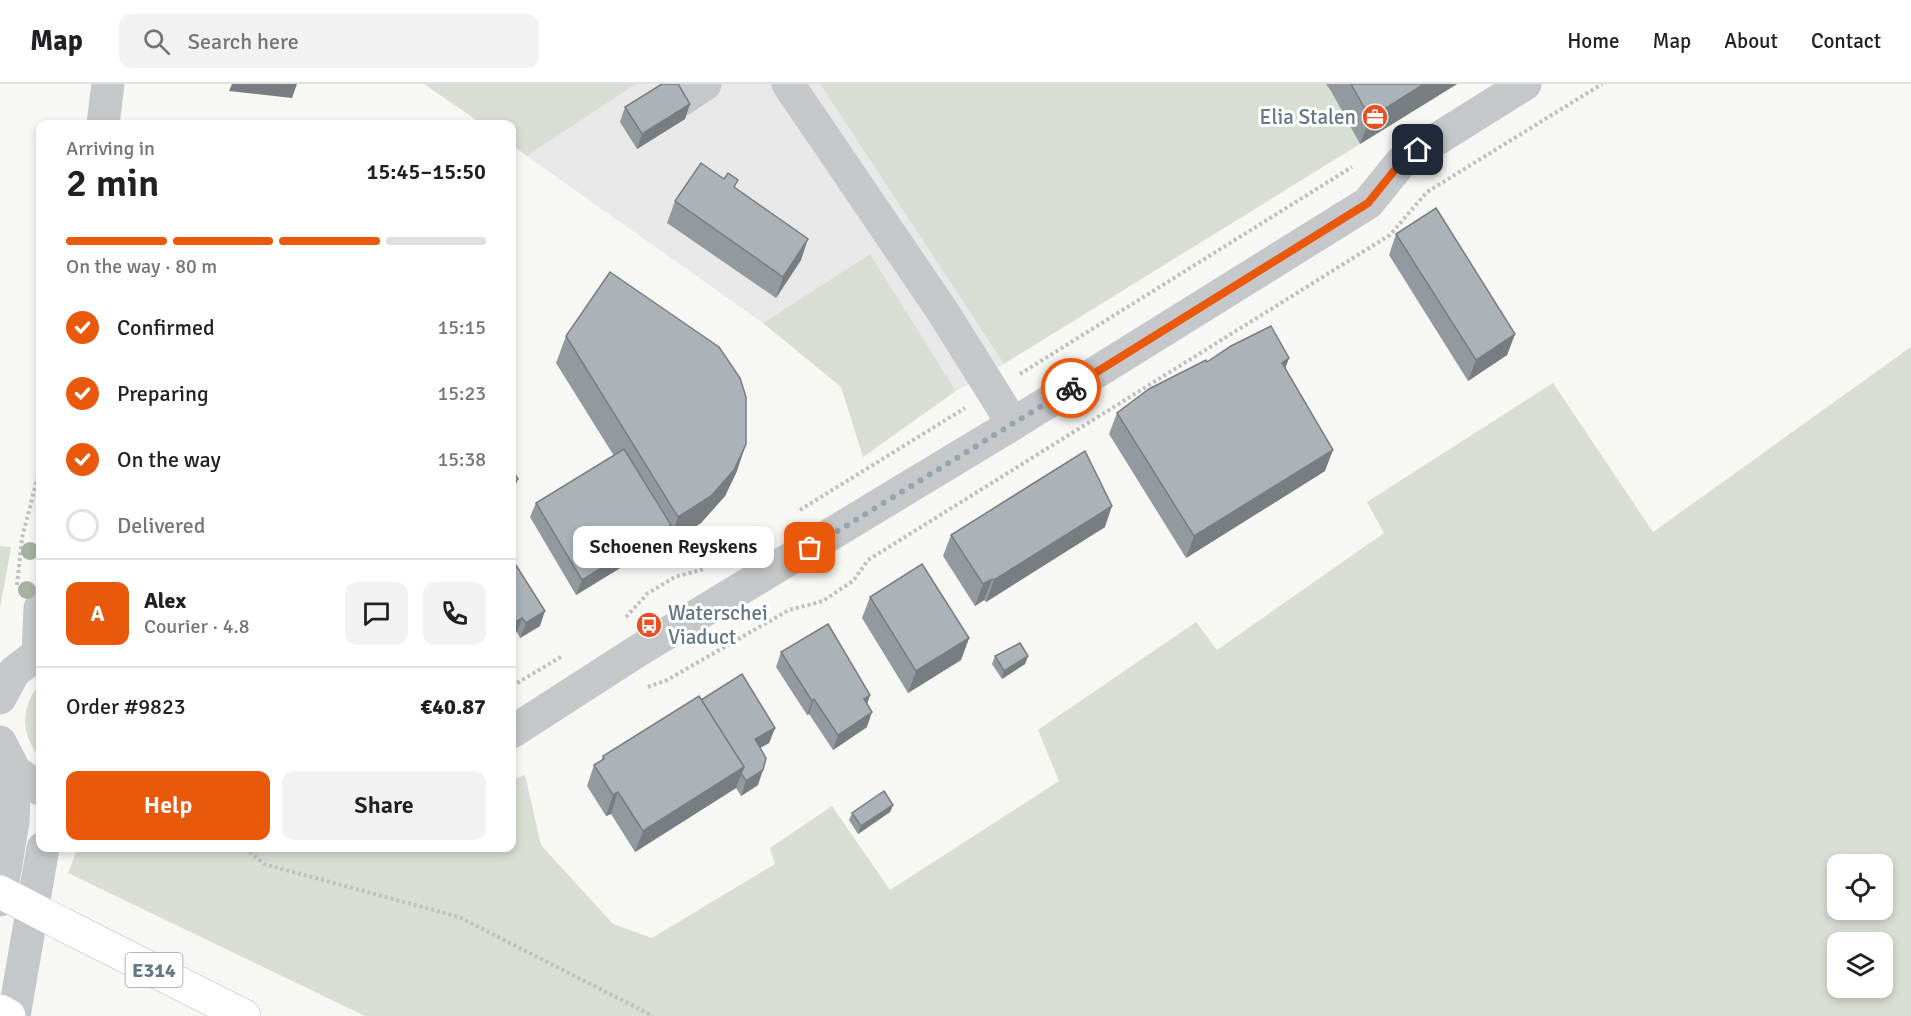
<!DOCTYPE html>
<html lang="en">
<head>
<meta charset="utf-8">
<style>
  :root { --surface:#fff; --page:#f2f2f2; --text:#202124; --muted:#757577; --line:#e0e0e0; --accent:#ea580c }
  body { margin:0; font-family:Signika,sans-serif; background:var(--page); color:var(--text); height:100vh; display:flex; flex-direction:column; font-size:22px; white-space:nowrap }
  * { box-sizing:border-box; margin:0 }
  p { font-size:20px; color:var(--muted) }
  .icon { flex:none; width:33px; height:33px; fill:none; stroke:currentColor; stroke-width:2; stroke-linecap:round; stroke-linejoin:round }
  .map { position:relative; flex:1; overflow:hidden }
  .details { position:absolute; left:36px; top:36px; width:480px; height:732px; display:flex; flex-direction:column; background:var(--surface); border-radius:12px; box-shadow:0 3px 9px #0003 }
  .details>* { flex:none }
  .tools { position:absolute; left:1827px; top:770px; display:grid; gap:12px }
  .tools a { display:grid; place-items:center; width:66px; height:66px; border-radius:12px; background:var(--surface); box-shadow:0 3px 9px #0003; font-size:30px }
  .pin { position:absolute; display:grid; place-items:center; width:51px; height:51px; color:#fff; margin:-26px; border-radius:12px; box-shadow:0 3px 9px #0006 }
  .courier { position:absolute; display:grid; place-items:center; width:60px; height:60px; margin:-30px; border:4px solid #ea580c; border-radius:50%; background:#fff; color:#222; box-shadow:0 2px 8px #0007 }
  .bubble { position:absolute; height:42px; border-radius:12px; background:var(--surface); box-shadow:0 3px 9px #0003; font-size:20px; font-weight:600; line-height:42px; text-align:center }
  .summary em { font-style:normal; font-weight:600 }
  .summary div { display:flex; flex-direction:column-reverse }
  .summary { display:flex; align-items:center; justify-content:space-between; height:102px; padding:0 30px }
  h1 { font-size:39px; font-weight:600; line-height:45px }
  .bar { display:grid; grid-template-columns:repeat(4,1fr); gap:9px 6px; align-content:center; height:72px; padding:0 30px }
  .bar i { height:8px; border-radius:4px; background:var(--line) }
  .bar .on { background:var(--accent) }
  .bar p { grid-column:span 4 }
  .line { display:flex; align-items:center; gap:15px; padding:0 30px; border-top:2px solid var(--line) }
  .line div { flex:1 }
  .round { display:grid; place-items:center; flex:none; width:63px; height:63px; border-radius:12px; background:var(--page) }
  ol { padding:0 30px; list-style:none }
  li { display:flex; align-items:center; gap:18px; height:66px }
  li p { margin-inline-start:auto }
  li .icon { padding:6px; border-radius:50%; background:var(--accent); color:#fff; stroke-width:4 }
  li:last-child { color:var(--muted) }
  li i { width:33px; height:33px; border:3px solid var(--line); border-radius:50% }
  .cta { display:flex; gap:12px; margin-top:auto; padding:12px 30px }
  .cta a { flex:1; height:69px; border-radius:12px; background:var(--accent); color:#fff; font-size:24px; font-weight:600; line-height:69px; text-align:center }
  .cta a+a { background:var(--page); color:var(--text) }
  header { display:flex; align-items:center; gap:36px; box-sizing:border-box; height:84px; padding:0 30px; background:var(--surface); border-bottom:2px solid var(--line) }
  header strong { font-size:28px }
  nav { display:flex; gap:33px; margin-inline-start:auto; font-size:21px }
  .search { width:420px; height:54px; background:var(--page); display:flex; align-items:center; gap:15px; box-sizing:border-box; padding:0 21px; border-radius:12px; color:var(--muted); font-size:22px }
  .map>svg:first-child { display:block }
  .built { fill:#e7e8e7 }
  .green { fill:#d8ded4; fill-rule:evenodd }
  .lines { fill:none; stroke-linecap:round; stroke-linejoin:round }
  .highway-casing { stroke:#b7babd; stroke-width:34 }
  .path { stroke:#bec0c2; stroke-width:4; stroke-dasharray:3 3; stroke-linecap:butt }
  .minor { stroke:#c4c8cb; stroke-width:33 }
  .highway { stroke:#fff; stroke-width:33 }
  .highway-bridge-casing { stroke:#b7babd; stroke-width:34; stroke-linecap:butt }
  .highway-bridge { stroke:#fff; stroke-width:33 }
  .tree { fill:#a7b1a2 }
  .wall { fill:#939a9f }
  .shaded-wall { fill:#787d82 }
  .building { fill:#abb3b9; stroke:#787d82; stroke-width:1.5 }
  .done { stroke:#98a4ac; stroke-width:6; stroke-dasharray:0 10.8 }
  .route { stroke:#ea580c; stroke-width:8 }
  .labels { text-anchor:middle; stroke-width:6; stroke-linejoin:round; paint-order:stroke }
  .shield { fill:#fff; stroke:#93a0aa; stroke-width:1.5 }
  .shield-label { font-size:20px; font-weight:bold; fill:#657785 }
  .poi-label { font-size:21px; fill:#657785; stroke:#fff; text-anchor:end }
</style>
</head>
<body>
<header>
<strong>Map</strong>
<div class="search"><svg class="icon" aria-label="search" viewBox="0 0 24 24"><circle cx="10" cy="10" r="6"/><path d="M15 15l6 6"/></svg>Search here</div>
<nav><a>Home</a><a>Map</a><a>About</a><a>Contact</a></nav>
</header>
<div class="map">
<svg width="1911" height="932" viewBox="0 0 1911 932">
  <rect width="100%" height="100%" fill="#f7f7f3"/>
  <path class="built" d="M 636,0 L 820,0 L 1004,280 L 956,307 L 870,170 L 763,239 L 527,72 Z"/>
  <g class="green">
    <path d="M 424,0 L 636,0 L 527,72 L 512,61 L 512,40 L 482,40 Z"/>
    <path d="M 820,0 L 1328,0 L 1360,60 L 1004,280 Z"/>
    <path d="M 870,170 L 956,307 L 863,373 L 841,303 L 763,239 Z"/>
    <path d="M 1911,263 L 1911,932 L 365,932 L 68,789 L 78,764 L 512,764 L 512,696 L 525,691 L 541,761 L 613,840 L 652,854 L 775,780 L 770,764 L 832,722 L 890,806 L 1059,697 L 1038,646 L 1196,538 L 1217,566 L 1384,449 L 1367,418 L 1553,299 L 1653,448 ZM 1838,780 L 1882,780 L 1882,825 L 1838,825 ZM 1838,858 L 1882,858 L 1882,903 L 1838,903 Z"/>
    <path d="M 0,462 L 11,463 L 0,524 Z"/>
    <path d="M 40,600 L 40,673 C 20,650 20,623 40,600 Z"/>
  </g>
  <g class="lines">
    <g class="highway-casing">
      <g id="highway">
        <path d="M 64,841 L 244,932"/>
        <path d="M 0,927 L 9,932"/>
      </g>
    </g>
    <g class="path">
      <path d="M 1020,290 L 1352,83"/>
      <path d="M 800,426 L 965,324"/>
      <path d="M 17,501 L 22,454 L 40,384"/>
      <path d="M 626,533 L 648,509 L 675,493 L 704,485"/>
      <path d="M 512,602 L 561,573"/>
      <path d="M 648,603 L 667,596 L 789,526 L 823,517 L 853,497 L 868,476 L 1390,151 L 1427,108 L 1602,0"/>
      <path d="M 245,764 L 264,780 L 459,833 L 653,932"/>
    </g>
    <g class="minor">
      <path d="M 788,0 L 943,228 L 1013,340"/>
      <path d="M 681,16 L 705,0"/>
      <path d="M 103,40 L 108,0"/>
      <path d="M 38,569 L 40,524"/>
      <path d="M 0,614 L 14,588 L 40,568"/>
      <path d="M 512,648 L 636,568 L 1013,340 L 1368,119 L 1402,77 L 1525,0"/>
      <path d="M 0,658 L 15,687 L 40,705"/>
      <path d="M 0,816 L 13,738 L 15,687"/>
      <path d="M 14,932 L 43,764"/>
    </g>
    <use href="#highway" class="highway"/>
    <g class="highway-bridge-casing">
      <path id="highway-bridge" d="M 0,808 L 64,841"/>
    </g>
    <use href="#highway-bridge" class="highway-bridge"/>
  </g>
  <g class="tree">
    <circle cx="30" cy="467" r="9"/>
    <circle cx="27" cy="506" r="9"/>
  </g>
  <g class="wall">
    <path d="M 1326,0 L 1457,0 L 1360,60 L 1331,7 Z"/>
    <path d="M 690,20 L 685,35 L 637,65 L 620,38 L 625,23 Z"/>
    <path d="M 735,104 L 801,176 L 776,214 L 667,139 L 675,117 Z"/>
    <path d="M 1396,150 L 1515,250 L 1507,271 L 1468,297 L 1389,171 Z"/>
    <path d="M 566,252 L 737,387 L 725,412 L 701,439 L 668,460 L 666,456 L 576,511 L 530,433 L 536,419 L 614,372 L 556,279 Z"/>
    <path d="M 1289,274 L 1285,284 L 1325,387 L 1186,474 L 1109,350 L 1117,329 L 1207,278 Z"/>
    <path d="M 1105,443 L 986,518 L 984,516 L 975,522 L 943,472 L 951,451 Z"/>
    <path d="M 512,475 L 540,542 L 520,554 L 517,548 Z"/>
    <path d="M 870,513 L 969,554 L 961,576 L 908,609 L 862,534 Z"/>
    <path d="M 781,568 L 870,611 L 867,620 L 867,643 L 833,666 L 809,630 L 807,631 L 776,583 Z"/>
    <path d="M 995,572 L 1028,572 L 1025,580 L 1002,595 L 992,580 Z"/>
    <path d="M 701,616 L 775,644 L 769,659 L 760,664 L 758,701 L 741,712 L 736,704 L 635,768 L 611,730 L 606,732 L 587,702 L 594,681 L 601,677 L 603,672 Z"/>
    <path d="M 893,721 L 890,728 L 858,750 L 849,736 L 852,729 Z"/>
  </g>
  <g class="shaded-wall">
    <path d="M 232,0 L 297,0 L 292,14 L 229,7 Z"/>
    <path d="M 1424,0 L 1457,0 L 1360,60 L 1370,34 Z"/>
    <path d="M 690,20 L 685,35 L 637,65 L 642,50 Z"/>
    <path d="M 808,155 L 801,176 L 776,214 L 783,193 Z"/>
    <path d="M 1515,250 L 1507,271 L 1468,297 L 1476,276 Z"/>
    <path d="M 1289,274 L 1281,296 L 1282,279 Z"/>
    <path d="M 746,360 L 737,387 L 725,412 L 701,439 L 668,460 L 678,433 Z"/>
    <path d="M 1333,366 L 1325,387 L 1186,474 L 1194,452 Z"/>
    <path d="M 518,395 L 515,403 L 512,405 L 512,399 Z"/>
    <path d="M 1112,422 L 1105,443 L 986,518 L 994,496 Z"/>
    <path d="M 671,441 L 666,456 L 576,511 L 582,496 Z"/>
    <path d="M 992,495 L 984,516 L 975,522 L 983,500 Z"/>
    <path d="M 545,527 L 540,542 L 520,554 L 526,539 Z"/>
    <path d="M 522,534 L 517,548 L 512,551 L 512,540 Z"/>
    <path d="M 969,554 L 961,576 L 908,609 L 916,587 Z"/>
    <path d="M 1028,572 L 1025,580 L 1002,595 L 1004,587 Z"/>
    <path d="M 870,611 L 865,626 L 864,615 Z"/>
    <path d="M 814,615 L 809,630 L 807,631 L 812,617 Z"/>
    <path d="M 872,628 L 867,643 L 833,666 L 838,651 Z"/>
    <path d="M 775,644 L 769,659 L 749,670 L 755,655 Z"/>
    <path d="M 744,683 L 736,704 L 635,768 L 643,747 Z"/>
    <path d="M 763,686 L 758,701 L 741,712 L 746,697 Z"/>
    <path d="M 618,708 L 611,730 L 606,732 L 613,711 Z"/>
    <path d="M 893,721 L 890,728 L 858,750 L 861,742 Z"/>
  </g>
  <g class="building">
    <path d="M 662,0 L 678,0 L 690,20 L 642,50 L 625,23 Z"/>
    <path d="M 1351,0 L 1424,0 L 1370,34 Z"/>
    <path d="M 701,79 L 724,95 L 728,89 L 738,96 L 734,103 L 808,155 L 783,193 L 675,117 Z"/>
    <path d="M 1436,124 L 1515,250 L 1476,276 L 1396,150 Z"/>
    <path d="M 610,188 L 719,263 L 740,294 L 746,313 L 746,360 L 734,386 L 711,412 L 678,433 L 566,252 Z"/>
    <path d="M 1271,242 L 1289,274 L 1282,279 L 1333,366 L 1194,452 L 1117,329 L 1149,305 L 1206,276 L 1207,278 L 1231,262 Z"/>
    <path d="M 624,365 L 671,441 L 582,496 L 536,419 Z"/>
    <path d="M 1085,367 L 1112,422 L 994,496 L 992,495 L 983,500 L 951,451 Z"/>
    <path d="M 512,385 L 518,395 L 512,399 Z"/>
    <path d="M 512,475 L 545,527 L 526,539 L 522,534 L 512,540 Z"/>
    <path d="M 922,480 L 969,554 L 916,587 L 870,513 Z"/>
    <path d="M 828,540 L 870,611 L 864,615 L 872,628 L 838,651 L 814,615 L 812,617 L 781,568 Z"/>
    <path d="M 1020,559 L 1028,572 L 1004,587 L 995,572 Z"/>
    <path d="M 742,590 L 775,644 L 755,655 L 766,674 L 763,686 L 746,697 L 741,689 L 744,683 L 701,616 Z"/>
    <path d="M 699,612 L 744,683 L 643,747 L 618,708 L 613,711 L 594,681 L 604,675 L 603,672 Z"/>
    <path d="M 884,707 L 893,721 L 861,742 L 852,729 Z"/>
  </g>
  <g class="lines">
    <path class="done" d="M 810,464 L 1071,304"/>
    <path class="route" d="M 1071,304 L 1368,119 L 1402,77 L 1418,66"/>
  </g>
  <defs>
    <g id="office-disc" transform="scale(1.35)"><circle r="9.5" fill="#e85022" stroke="#fff"/><path d="M-6-3h4V-5.5h4V-3h4V5H-6ZM-1-4.5V-3h2v-1.5ZM-6 0V1H6V0Z" fill="#fff"/></g>
    <g id="bus-disc" transform="scale(1.35)"><circle r="9.5" fill="#e85022" stroke="#fff"/><path d="M-5-6H5V4H4V6H2V4H-2V6H-4V4H-5ZM-3.5-4V0h7V-4ZM-3.5 1.2v1.5H-2V1.2ZM2 1.2v1.5H3.5V1.2Z" fill="#fff"/></g>
  </defs>
  <g fill-rule="evenodd">
    <use href="#office-disc" x="1375" y="33"/>
    <use href="#bus-disc" x="649" y="541"/>
  </g>
  <g class="labels">
    <rect class="shield" x="125.5" y="869" width="57" height="34" rx="4.5"/>
    <g class="shield-label">
      <text x="154" y="893">E314</text>
    </g>
    <g class="poi-label">
      <text x="1356" y="40">Elia Stalen</text>
      <text x="668" y="536" text-anchor="start">Waterschei<tspan x="668" dy="24">Viaduct</tspan></text>
    </g>
  </g>
</svg>
<div class="tools">
<a><svg class="icon" aria-label="locate" viewBox="0 0 24 24"><circle cx="12" cy="12" r="6"/><path d="M12 2v4M12 18v4M2 12h4M18 12h4"/></svg></a>
<a><svg class="icon" aria-label="layers" viewBox="0 0 24 24"><path d="M12 4l9 5-9 5-9-5zM3 14l9 5 9-5"/></svg></a>
</div>
<div class="pin" style="left:810px;top:464px;background:#ea580c"><svg class="icon" aria-label="bag" viewBox="0 0 24 24"><path d="M5 8h14l-1 12H6zM9 8a3 3 0 0 1 6 0"/></svg></div>
<div class="pin" style="left:1418px;top:66px;background:#1f2937"><svg class="icon" aria-label="home" viewBox="0 0 24 24"><path d="M3 11l9-7 9 7M6 9v11h12V9"/></svg></div>
<div class="courier" style="left:1071px;top:304px"><svg class="icon" aria-label="bike" viewBox="0 0 24 24"><circle cx="6" cy="16" r="4"/><circle cx="18" cy="16" r="4"/><path d="M6 16l4-8h5l3 8M10 8l3 8H6M13 5h3"/></svg></div>
<div class="bubble" style="left:573px;top:442px;width:201px">Schoenen Reyskens</div>
<section class="details">
<div class="summary"><div><h1>2 min</h1><p>Arriving in</p></div><em>15:45–15:50</em></div>
<div class="bar"><i class="on"></i><i class="on"></i><i class="on"></i><i></i><p>On the way · 80 m</p></div>
<ol>
<li><svg class="icon" aria-label="check" viewBox="0 0 24 24"><path d="M5 12l5 5 9-10"/></svg>Confirmed<p>15:15</p></li>
<li><svg class="icon" aria-label="check" viewBox="0 0 24 24"><path d="M5 12l5 5 9-10"/></svg>Preparing<p>15:23</p></li>
<li><svg class="icon" aria-label="check" viewBox="0 0 24 24"><path d="M5 12l5 5 9-10"/></svg>On the way<p>15:38</p></li>
<li><i></i>Delivered</li>
</ol>
<div class="line" style="height:108px"><b class="round" style="background:var(--accent);color:#fff">A</b><div><b>Alex</b><p>Courier · 4.8</p></div><a class="round"><svg class="icon" aria-label="chat" viewBox="0 0 24 24"><path d="M4 5h16v11H9l-5 4z"/></svg></a><a class="round"><svg class="icon" aria-label="phone" viewBox="0 0 24 24"><path d="M5 4h4l2 5-3 2q2 4 5 5l2-3 5 2v4C11 20 4 13 5 4z"/></svg></a></div>
<div class="line" style="height:78px"><div>Order #9823</div><b>€40.87</b></div>
<div class="cta"><a>Help</a><a>Share</a></div>
</section>
</div>
</body>
</html>
